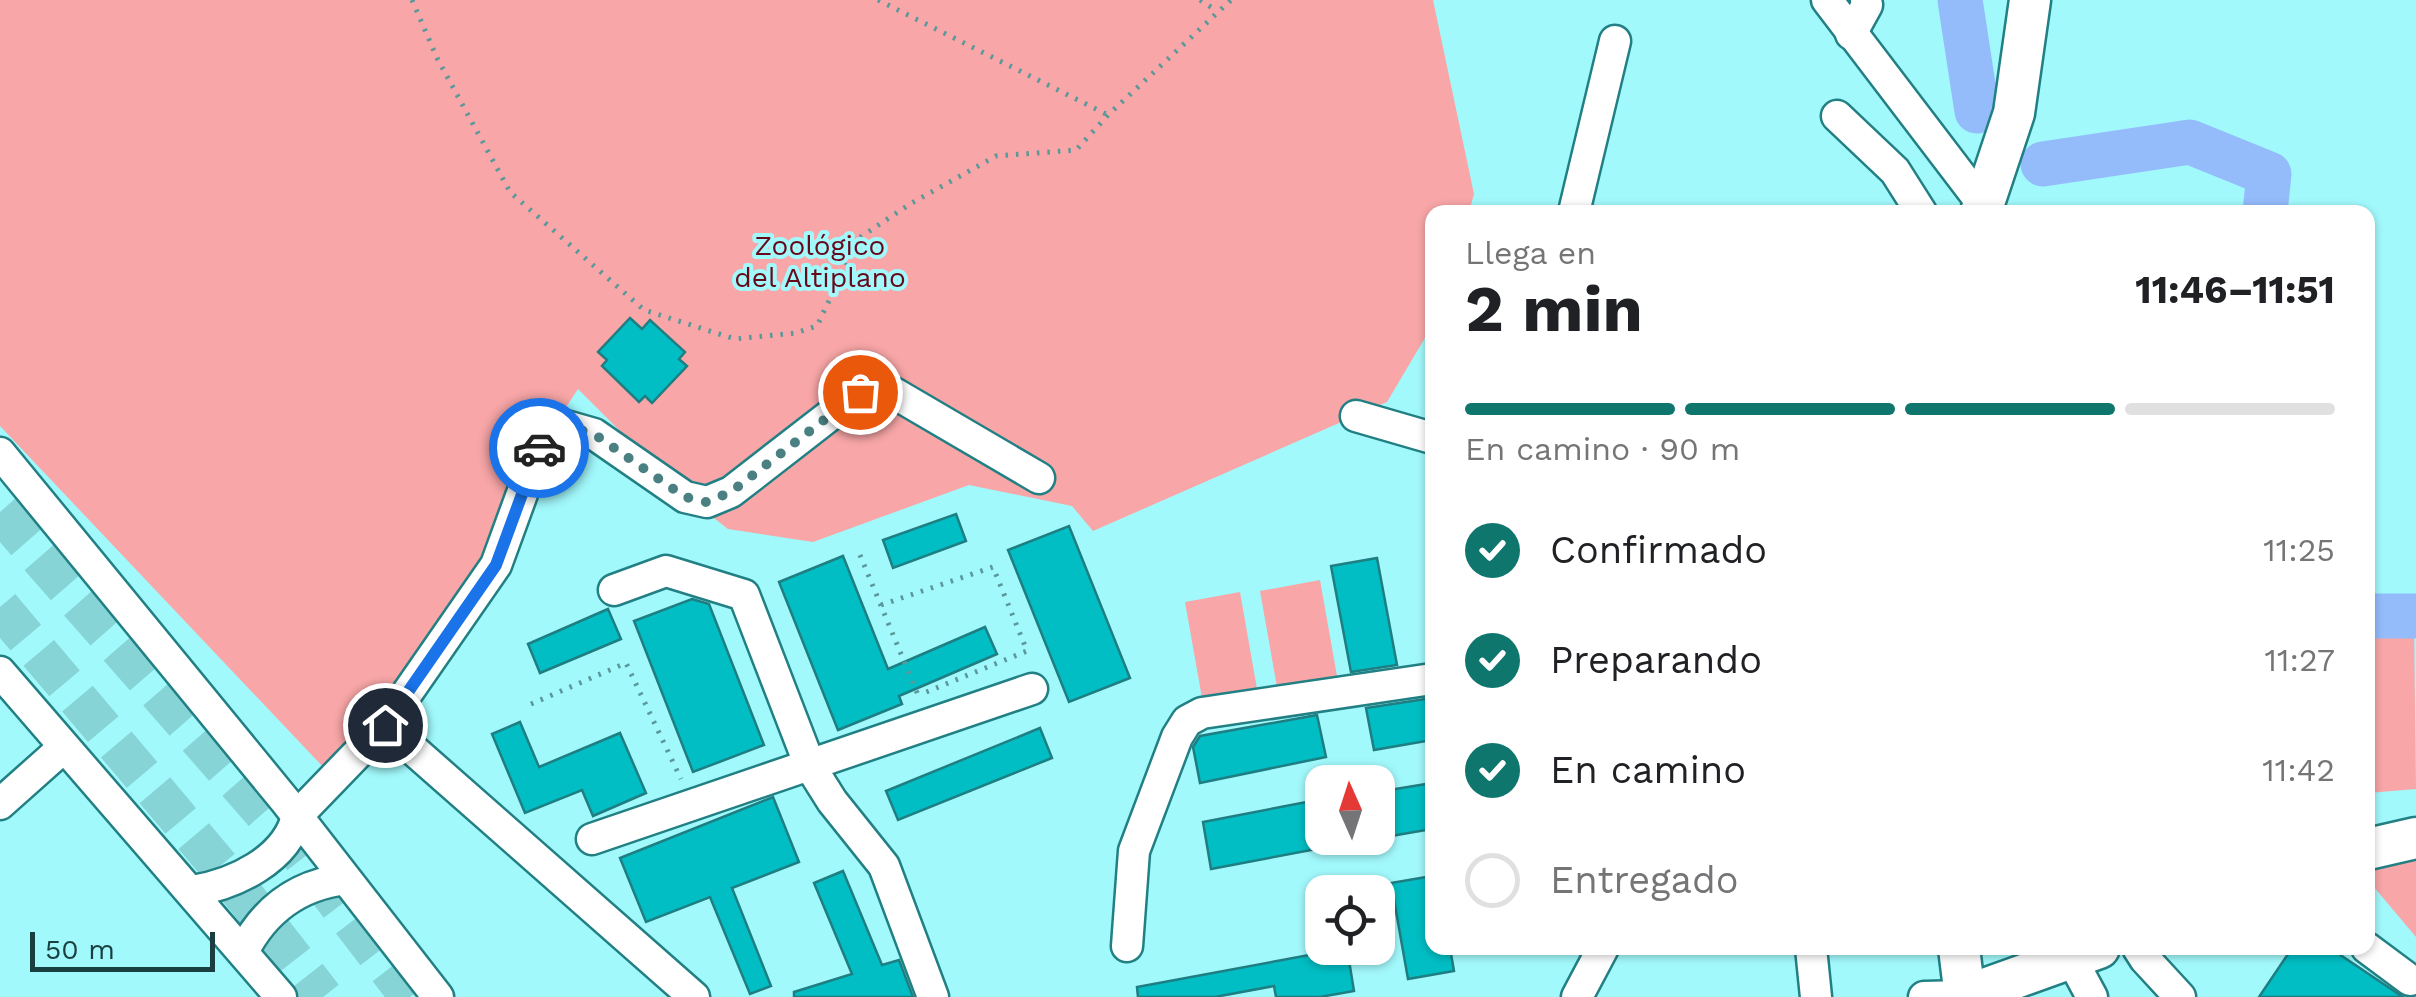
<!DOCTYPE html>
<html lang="es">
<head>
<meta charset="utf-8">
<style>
  :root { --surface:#fff; --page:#f6f6f6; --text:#202124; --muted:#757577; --line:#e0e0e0; --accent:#0f766e }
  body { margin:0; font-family:"Work Sans",sans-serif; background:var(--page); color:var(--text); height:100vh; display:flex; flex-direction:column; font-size:38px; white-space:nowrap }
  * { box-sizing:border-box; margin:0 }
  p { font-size:32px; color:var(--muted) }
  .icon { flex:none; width:55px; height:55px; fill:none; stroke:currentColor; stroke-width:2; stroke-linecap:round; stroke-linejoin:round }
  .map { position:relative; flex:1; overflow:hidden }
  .side { position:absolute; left:1425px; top:205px; width:950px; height:750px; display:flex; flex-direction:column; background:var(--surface); border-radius:20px; box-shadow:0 2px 8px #0004 }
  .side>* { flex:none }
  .needle { width:65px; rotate:357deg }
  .tools { position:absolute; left:1305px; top:765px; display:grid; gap:20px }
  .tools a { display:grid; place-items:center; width:90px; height:90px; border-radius:20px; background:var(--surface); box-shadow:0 2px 8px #0004; font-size:50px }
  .scale { position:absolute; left:30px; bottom:25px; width:185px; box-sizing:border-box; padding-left:10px; border:5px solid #1a3f40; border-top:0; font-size:28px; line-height:35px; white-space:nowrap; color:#1a3f40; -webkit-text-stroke:8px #a2f9fc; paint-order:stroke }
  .pin { position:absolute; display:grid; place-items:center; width:85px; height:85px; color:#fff; margin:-42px; border:5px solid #fff; border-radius:50%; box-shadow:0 2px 10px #0007 }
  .courier { position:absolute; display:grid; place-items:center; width:100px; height:100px; margin:-50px; border:8px solid #1a73e8; border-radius:50%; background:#fff; color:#222; box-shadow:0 2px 12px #0007 }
  .overview em { font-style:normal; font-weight:700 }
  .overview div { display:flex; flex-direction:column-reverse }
  .overview { display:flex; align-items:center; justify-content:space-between; height:170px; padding:0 40px }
  h1 { font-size:65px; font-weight:700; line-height:75px }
  .bar { display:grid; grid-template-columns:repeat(4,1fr); gap:15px 10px; align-content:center; height:120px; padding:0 40px }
  .bar i { height:12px; border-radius:8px; background:var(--line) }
  .bar .on { background:var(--accent) }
  .bar p { grid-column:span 4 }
  ol { padding:0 40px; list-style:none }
  li { display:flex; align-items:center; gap:30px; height:110px }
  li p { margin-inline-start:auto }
  li .icon { padding:10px; border-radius:50%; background:var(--accent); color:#fff; stroke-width:4 }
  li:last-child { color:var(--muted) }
  li i { width:55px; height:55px; border:5px solid var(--line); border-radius:50% }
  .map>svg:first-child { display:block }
  .green { fill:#f8a6a7 }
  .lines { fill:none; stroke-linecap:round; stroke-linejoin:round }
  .river { stroke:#94bcfb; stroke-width:45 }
  .building { fill:#00bec4; stroke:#1e7e82; stroke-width:2.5 }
  .major-tunnel { stroke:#87d4d6; stroke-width:40; stroke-dasharray:40 20; stroke-linecap:butt }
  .minor-casing { stroke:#228084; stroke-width:35 }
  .major-casing { stroke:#228084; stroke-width:45 }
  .path { stroke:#5b989a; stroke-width:5; stroke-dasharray:2.5 8; stroke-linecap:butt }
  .minor { stroke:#fff; stroke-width:30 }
  .major { stroke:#fff; stroke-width:40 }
  .done { stroke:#4a8082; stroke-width:10; stroke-dasharray:0 18 }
  .route { stroke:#1a73e8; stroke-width:12 }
  .labels { text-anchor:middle; stroke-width:8; stroke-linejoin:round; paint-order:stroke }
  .park-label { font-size:28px; fill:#66091a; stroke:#a2f9fc }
</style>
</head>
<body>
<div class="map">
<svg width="2416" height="997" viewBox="0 0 2416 997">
  <rect width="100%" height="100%" fill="#a2f9fc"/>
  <g class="green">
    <path d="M 0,0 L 1433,0 L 1474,194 L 1469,212 L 1432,212 L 1432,326 L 1387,402 L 1093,531 L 1072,506 L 969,485 L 813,542 L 728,529 L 683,494 L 578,389 L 528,465 L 455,621 L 326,770 L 0,426 Z"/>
    <path d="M 1320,580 L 1337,676 L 1277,687 L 1260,591 Z"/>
    <path d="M 1240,592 L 1257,689 L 1202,698 L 1185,602 Z"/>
    <path d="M 2414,621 L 2416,789 L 2368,793 L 2368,624 Z"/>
    <path d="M 2416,856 L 2416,937 L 2368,880 L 2368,869 Z"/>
  </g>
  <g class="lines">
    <g class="river">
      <path d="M 1960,0 L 1977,111"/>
      <path d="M 2043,164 L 2190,142 L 2269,174 L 2265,212"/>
      <path d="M 2368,616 L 2416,616"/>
    </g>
  </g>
  <g class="building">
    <path d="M 630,318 L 642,329 L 650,320 L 685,352 L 679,359 L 687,366 L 652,403 L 645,396 L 639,402 L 602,366 L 607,360 L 598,352 Z"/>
    <path d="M 956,514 L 966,541 L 893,568 L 883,540 Z"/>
    <path d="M 1069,526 L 1130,678 L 1069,702 L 1008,550 Z"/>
    <path d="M 843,556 L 888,669 L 985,627 L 997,654 L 899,696 L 902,704 L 838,730 L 779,582 Z"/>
    <path d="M 1377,558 L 1397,665 L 1351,672 L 1331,566 Z"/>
    <path d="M 692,599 L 709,604 L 764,745 L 693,772 L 634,621 Z"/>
    <path d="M 608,609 L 621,639 L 540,673 L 528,644 Z"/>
    <path d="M 1432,698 L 1432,740 L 1374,750 L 1366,708 Z"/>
    <path d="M 1317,715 L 1326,757 L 1200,783 L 1193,747 L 1200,736 Z"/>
    <path d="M 520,722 L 539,767 L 620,733 L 646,793 L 593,816 L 582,790 L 525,813 L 492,734 Z"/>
    <path d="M 1040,728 L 1052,758 L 898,820 L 886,791 Z"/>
    <path d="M 1432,783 L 1432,829 L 1391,836 L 1383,791 Z"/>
    <path d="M 773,797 L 799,862 L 732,888 L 771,986 L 750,994 L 710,897 L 646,922 L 620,858 Z"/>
    <path d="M 1322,799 L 1322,848 L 1211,869 L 1203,822 Z"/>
    <path d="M 843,871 L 882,965 L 899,960 L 913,997 L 794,997 L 794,992 L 852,974 L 814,883 Z"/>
    <path d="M 1432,876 L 1432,948 L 1450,948 L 1454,971 L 1408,979 L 1391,883 Z"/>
    <path d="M 1347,948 L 1354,991 L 1320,997 L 1276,997 L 1274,986 L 1215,997 L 1138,997 L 1137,987 Z"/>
    <path d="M 2292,948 L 2330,948 L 2403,997 L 2259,997 Z"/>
  </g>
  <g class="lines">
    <g class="major-tunnel">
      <path d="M 0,512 L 300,854 L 410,997"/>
      <path d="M 0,607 L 246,898 L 323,997"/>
    </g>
    <g class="minor-casing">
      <g id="minor">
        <path d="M 1827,0 L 1984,206"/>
        <path d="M 1851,34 L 1867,5 L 1866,0"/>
        <path d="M 1837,116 L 1895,171 L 1921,212"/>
        <path d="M 1574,212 L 1615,41"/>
        <path d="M 1356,416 L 1432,438"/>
        <path d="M 0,453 L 287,803 L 438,997"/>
        <path d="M 614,590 L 666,571 L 744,595 L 810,766 L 832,801 L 884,866 L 933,997"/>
        <path d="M 0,672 L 281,997"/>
        <path d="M 385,725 L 694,997"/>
        <path d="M 0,804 L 64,747"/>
        <path d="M 592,839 L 1032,689"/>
        <path d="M 192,891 C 233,885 287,860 297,816 L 385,725 L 496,565 L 542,439 L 566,426 L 594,434 L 685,497 L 707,502 L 731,492 L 860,392 L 873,387 L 887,389 L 1039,478"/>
        <path d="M 1127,946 L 1134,851 L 1177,737 L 1187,721 L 1202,713 L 1432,679"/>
        <path d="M 1811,948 L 1816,997"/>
        <path d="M 2138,948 L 2145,959 L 2180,997"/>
        <path d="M 2367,948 L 2410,980"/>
        <path d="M 243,952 C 264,910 298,885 345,879"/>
        <path d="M 2071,958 L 2092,997"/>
        <path d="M 1577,997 L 1603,948"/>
        <path d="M 1924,997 L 1965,996"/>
      </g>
    </g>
    <g class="major-casing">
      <g id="major">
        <path d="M 1981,212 L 2014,113 L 2030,0"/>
        <path d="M 2368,849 L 2416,838"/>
        <path d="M 1959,948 L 1965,997"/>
        <path d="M 1965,996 L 2099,948"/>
      </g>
    </g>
    <g class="path">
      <path d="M 412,0 L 437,58 L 510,192 L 644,310 L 735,339 L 795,333 L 817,326 L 859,238 L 910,204 L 996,156 L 1076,150 L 1108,115 L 1231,0"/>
      <path d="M 878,0 L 1108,115"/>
      <path d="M 1200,0 L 1217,11"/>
      <path d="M 860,555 L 918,695"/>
      <path d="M 881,605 L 993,567 L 1027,651 L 919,695"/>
      <path d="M 531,704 L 626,663 L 681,779"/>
    </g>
    <use href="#minor" class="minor"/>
    <use href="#major" class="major"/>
  </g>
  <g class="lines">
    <path class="done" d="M 539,448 L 542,439 L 566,426 L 594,434 L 685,497 L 706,502 L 731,492 L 860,392"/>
    <path class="route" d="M 385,725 L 496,565 L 539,448"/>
  </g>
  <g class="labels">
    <g class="park-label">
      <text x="820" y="255">Zoológico<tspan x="820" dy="32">del Altiplano</tspan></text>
    </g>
  </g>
</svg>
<div class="tools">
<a><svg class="needle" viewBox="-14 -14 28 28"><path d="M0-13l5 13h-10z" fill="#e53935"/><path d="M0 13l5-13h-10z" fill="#757577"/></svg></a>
<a><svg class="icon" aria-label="locate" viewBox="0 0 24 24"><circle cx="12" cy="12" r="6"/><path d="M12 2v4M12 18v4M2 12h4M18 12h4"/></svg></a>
</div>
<div class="scale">50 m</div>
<div class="pin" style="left:860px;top:392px;background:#ea580c"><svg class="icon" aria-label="bag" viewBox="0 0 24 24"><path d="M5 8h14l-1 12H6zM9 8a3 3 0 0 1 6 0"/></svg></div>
<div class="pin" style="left:385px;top:725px;background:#1f2937"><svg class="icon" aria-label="home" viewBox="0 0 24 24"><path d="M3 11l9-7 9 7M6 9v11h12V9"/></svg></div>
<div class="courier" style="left:539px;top:448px"><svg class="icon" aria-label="car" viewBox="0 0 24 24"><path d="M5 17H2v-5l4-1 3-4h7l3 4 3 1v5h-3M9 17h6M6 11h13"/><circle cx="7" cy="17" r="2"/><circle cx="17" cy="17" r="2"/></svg></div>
<section class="side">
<div class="overview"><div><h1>2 min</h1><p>Llega en</p></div><em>11:46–11:51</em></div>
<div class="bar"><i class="on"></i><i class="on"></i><i class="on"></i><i></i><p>En camino · 90 m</p></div>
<ol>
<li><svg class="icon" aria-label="check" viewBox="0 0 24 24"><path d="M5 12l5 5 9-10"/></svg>Confirmado<p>11:25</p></li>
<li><svg class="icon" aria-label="check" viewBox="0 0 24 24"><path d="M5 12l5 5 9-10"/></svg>Preparando<p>11:27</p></li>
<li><svg class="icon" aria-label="check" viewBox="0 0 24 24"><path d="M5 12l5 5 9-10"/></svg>En camino<p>11:42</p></li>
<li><i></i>Entregado</li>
</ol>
</section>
</div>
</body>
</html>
